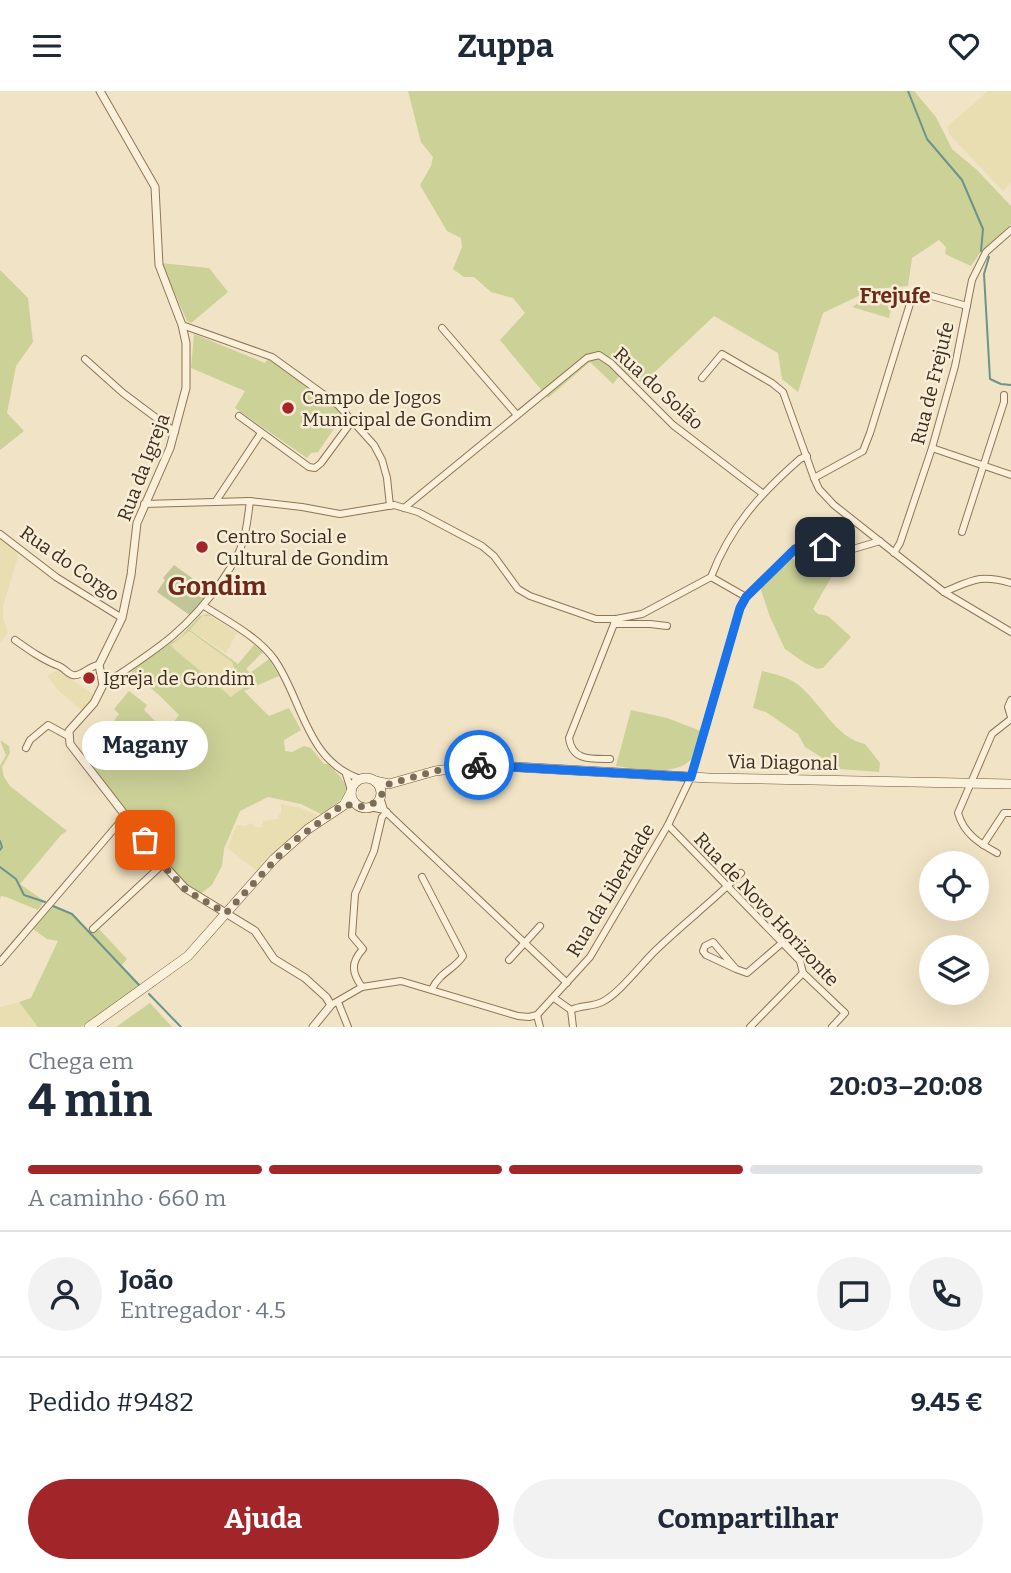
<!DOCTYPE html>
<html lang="pt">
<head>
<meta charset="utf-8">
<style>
  :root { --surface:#fff; --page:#f2f2f3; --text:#1f2937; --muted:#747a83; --line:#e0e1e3; --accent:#a22529 }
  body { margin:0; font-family:Bitter,serif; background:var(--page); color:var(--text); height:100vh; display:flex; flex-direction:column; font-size:26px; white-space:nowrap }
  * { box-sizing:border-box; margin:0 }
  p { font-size:23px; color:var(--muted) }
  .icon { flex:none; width:38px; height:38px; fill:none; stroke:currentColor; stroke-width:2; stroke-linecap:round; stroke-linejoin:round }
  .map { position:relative; height:936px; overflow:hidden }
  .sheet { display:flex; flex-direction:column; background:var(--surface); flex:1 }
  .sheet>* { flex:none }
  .fabs { position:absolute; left:919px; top:760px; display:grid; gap:14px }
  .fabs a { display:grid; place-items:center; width:70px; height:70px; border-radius:50%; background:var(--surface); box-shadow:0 7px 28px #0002; font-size:35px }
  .pin { position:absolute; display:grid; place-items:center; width:60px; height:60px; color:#fff; margin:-30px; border-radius:14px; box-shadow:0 4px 10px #0006 }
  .courier { position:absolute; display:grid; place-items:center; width:70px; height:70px; margin:-35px; border:5px solid #1a73e8; border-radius:50%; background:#fff; color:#222; box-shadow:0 2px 9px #0007 }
  .bubble { position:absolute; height:49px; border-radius:24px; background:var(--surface); box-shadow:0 7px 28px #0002; font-size:23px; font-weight:700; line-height:49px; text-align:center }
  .head em { font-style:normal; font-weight:700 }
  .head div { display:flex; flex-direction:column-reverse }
  .head { display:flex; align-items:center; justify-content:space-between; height:119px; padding:0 28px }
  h1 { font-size:46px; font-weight:700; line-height:52px }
  .bar { display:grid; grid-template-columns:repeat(4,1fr); gap:10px 7px; align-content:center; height:84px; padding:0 28px }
  .bar i { height:9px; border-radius:5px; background:var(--line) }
  .bar .active { background:var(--accent) }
  .bar p { grid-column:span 4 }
  .line { display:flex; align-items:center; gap:18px; padding:0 28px; border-top:2px solid var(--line) }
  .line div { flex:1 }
  .round { display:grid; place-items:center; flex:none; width:74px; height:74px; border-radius:37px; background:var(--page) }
  .button { display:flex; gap:14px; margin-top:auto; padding:14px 28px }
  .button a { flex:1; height:80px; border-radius:42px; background:var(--accent); color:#fff; font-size:28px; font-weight:700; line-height:80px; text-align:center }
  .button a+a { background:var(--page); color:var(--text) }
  header { display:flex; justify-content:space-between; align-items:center; height:91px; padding:0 28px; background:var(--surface); font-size:32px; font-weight:700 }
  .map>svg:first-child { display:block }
  .farmland { fill:#e8deb2 }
  .green { fill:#ccd198; fill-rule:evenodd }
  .cemetery { fill:#c1c597 }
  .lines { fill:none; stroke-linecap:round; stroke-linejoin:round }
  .stream { stroke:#6d9489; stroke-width:2 }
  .minor-casing { stroke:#8e7459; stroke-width:8 }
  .tertiary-casing { stroke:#8e7459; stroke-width:9 }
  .secondary-casing { stroke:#70553d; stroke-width:10 }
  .minor { stroke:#fbf0da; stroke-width:6 }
  .tertiary { stroke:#fbf0da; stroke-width:7 }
  .secondary { stroke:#fbf0da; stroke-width:9 }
  .done { stroke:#7c6d58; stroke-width:7; stroke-dasharray:0 12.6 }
  .route { stroke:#1a73e8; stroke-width:9 }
  .poi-dot { fill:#a22529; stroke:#f8edd6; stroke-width:2.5 }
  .labels { text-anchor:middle; stroke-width:5; stroke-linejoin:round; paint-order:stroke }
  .street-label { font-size:19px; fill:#3d2d1e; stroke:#f8edd6 }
  .poi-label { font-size:19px; fill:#3d2d1e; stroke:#f8edd6; text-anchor:start }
  .neighbourhood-label { font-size:21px; font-weight:bold; fill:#6d2a1b; stroke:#f8edd6 }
  .district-label { font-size:26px; font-weight:bold; fill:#6d2a1b; stroke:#f8edd6 }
</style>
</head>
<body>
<header><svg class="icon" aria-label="menu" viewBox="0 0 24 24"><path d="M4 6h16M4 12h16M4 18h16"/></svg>Zuppa<svg class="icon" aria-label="heart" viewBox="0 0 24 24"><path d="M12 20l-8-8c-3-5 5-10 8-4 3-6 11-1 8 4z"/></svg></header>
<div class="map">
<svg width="1011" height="936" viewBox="0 0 1011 936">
  <rect width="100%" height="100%" fill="#f1e3c5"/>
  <g class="farmland">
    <path d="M 988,0 L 1011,0 L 1011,92 L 1003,100 L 950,44 L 947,36 Z"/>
    <path d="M 0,448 L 14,457 L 18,466 L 3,515 L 3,527 L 8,542 L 0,552 Z"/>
    <path d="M 202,525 L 211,525 L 237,542 L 226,562 L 189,538 Z"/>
    <path d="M 188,540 L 232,571 L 242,600 L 231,606 L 173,557 L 171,554 Z"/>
    <path d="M 58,579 L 95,605 L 87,615 L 81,619 L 59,600 L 47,585 Z"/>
    <path d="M 281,713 L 301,717 L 318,725 L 280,756 L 257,780 L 227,757 L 237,734 L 245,735 L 252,732 L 255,736 L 262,736 L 263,730 L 278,728 L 278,725 L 281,722 Z"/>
    <path d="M 19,911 L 38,936 L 0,936 L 0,916 Z"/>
  </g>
  <g class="green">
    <path d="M 408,0 L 914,0 L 936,26 L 952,58 L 977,79 L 1011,115 L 1011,133 L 980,162 L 971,175 L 945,163 L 946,156 L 939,149 L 912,167 L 908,195 L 873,198 L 823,222 L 798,301 L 782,288 L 778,262 L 714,225 L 643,292 L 623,280 L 613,293 L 590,271 L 548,307 L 500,249 L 525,222 L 513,207 L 491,201 L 474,186 L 464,186 L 453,178 L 462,156 L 461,147 L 447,140 L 420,94 L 431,75 L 433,66 L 421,51 Z"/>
    <path d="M 161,172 L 209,177 L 228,201 L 191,232 L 187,230 Z"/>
    <path d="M 0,179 L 28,207 L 33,251 L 16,275 L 7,322 L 24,340 L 0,359 Z"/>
    <path d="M 874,202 L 894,204 L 889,227 L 852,216 Z"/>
    <path d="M 194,243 L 265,272 L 268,268 L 341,318 L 347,328 L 345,332 L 340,329 L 318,361 L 311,362 L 307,367 L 235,317 L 245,300 L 191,277 Z"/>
    <path d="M 791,467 L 832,485 L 813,518 L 818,523 L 828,525 L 851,546 L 823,577 L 817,578 L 805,572 L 785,558 L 770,526 L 760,496 Z"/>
    <path d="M 207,523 L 211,525 L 202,525 L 190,539 L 238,573 L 254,554 L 263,561 L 246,578 L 250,582 L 269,568 L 279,585 L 244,600 L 269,625 L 289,617 L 301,639 L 284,649 L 285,660 L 292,661 L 304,655 L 311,657 L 324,673 L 328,673 C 354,698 352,703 321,723 L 301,713 L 268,706 L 240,720 L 224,758 L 222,775 L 212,794 L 199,804 C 173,791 144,743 126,718 C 112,701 98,685 84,668 L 120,638 L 113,631 L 119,623 L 114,618 L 129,600 L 147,614 L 144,619 L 166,641 L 179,624 L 158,603 L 130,580 L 181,545 L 200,525 ZM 189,540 L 232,571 L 242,598 L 231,606 L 173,557 L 171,554 Z"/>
    <path d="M 762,580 C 774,583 786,585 797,593 C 821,611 835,647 865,653 L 880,672 L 879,681 L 840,678 L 805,656 L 798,643 L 766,621 L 753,617 Z"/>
    <path d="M 631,619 L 667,627 L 701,640 C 700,690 651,680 616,675 Z"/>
    <path d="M 0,649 L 9,655 L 10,662 L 2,676 L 4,686 L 10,695 L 67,740 L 61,744 L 20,793 L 44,810 L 38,819 L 6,806 L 1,805 L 0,808 L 0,675 L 6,664 Z"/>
    <path d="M 54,814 L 71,822 L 91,843 L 98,837 L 127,868 L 121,875 L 141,894 L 81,936 L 38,936 L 19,911 L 31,907 L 58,850 L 47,848 L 33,838 Z"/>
    <path d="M 150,912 L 172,936 L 116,936 Z"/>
  </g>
  <path class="cemetery" d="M 174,474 L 210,500 L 191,525 L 157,501 L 165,489 L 163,487 Z"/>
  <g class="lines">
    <g class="stream">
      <path d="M 908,0 L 927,48 L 962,89 L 983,138 L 981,160"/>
      <path d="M 989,166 L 984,183 L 990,288 L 1001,293 L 1011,294"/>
      <path d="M 0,750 L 2,756 L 0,759"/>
      <path d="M 0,776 L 16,788 L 24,804 L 45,811"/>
      <path d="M 53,815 L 72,823 L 139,894"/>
      <path d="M 149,903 L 181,936"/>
    </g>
    <g class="minor-casing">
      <g id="minor">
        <path d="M 182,234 L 272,266 L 338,314 L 374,354 L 382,369 L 387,387 L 390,415"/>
        <path d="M 442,237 L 517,324"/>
        <path d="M 85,268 L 123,302 L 175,341"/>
        <path d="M 702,287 L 722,263 L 772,292 L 783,301 L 814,387 L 819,398 L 834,414 L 944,501 L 1011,541"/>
        <path d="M 239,325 L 309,376 L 315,377 L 321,372 L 352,330"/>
        <path d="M 932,357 L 1011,384"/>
        <path d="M 814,387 L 863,360 L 870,342 L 913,203 L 921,202 L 967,215"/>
        <path d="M 216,410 L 261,342"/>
        <path d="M 144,413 L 250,410 L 302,416 L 340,423 L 394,414 L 418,421 L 482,455 L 494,465 L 518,498 L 530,505 L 596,528 L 616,528 L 642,523 L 711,486 C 730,436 760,403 800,368 L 807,365"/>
        <path d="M 404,417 L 587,267 L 599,264 L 611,272 L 673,334 L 762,402"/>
        <path d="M 962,441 L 1004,311 L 1004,304"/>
        <path d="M 0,443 L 56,486 L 122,527"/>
        <path d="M 894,462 L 900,452 L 932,357 L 955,275 L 972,189 L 986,161 L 1011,139"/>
        <path d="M 711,486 L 746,506"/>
        <path d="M 944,501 C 973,489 980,483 1011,492"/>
        <path d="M 204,515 C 227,530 257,545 274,568 C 302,607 306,671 361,688"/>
        <path d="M 614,533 L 650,533 L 667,535"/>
        <path d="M 15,549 C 29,559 43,569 59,575 C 64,577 68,583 73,584 C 81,586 90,574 99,574"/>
        <path d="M 103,594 C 154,560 185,542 221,491 C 229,479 238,467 242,453 C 247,440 248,424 250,410"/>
        <path d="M 1011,609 L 1008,616 L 1011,626"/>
        <path d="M 26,657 L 30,649 L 48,634 L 68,645"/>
        <path d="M 610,668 C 591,668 572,670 569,647 L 616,528"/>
        <path d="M 346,683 L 351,699"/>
        <path d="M 380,706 L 384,719 L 567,892"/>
        <path d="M 370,716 L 384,719"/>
        <path d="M 668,734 L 800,870 L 803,882 L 845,922 L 832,936"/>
        <path d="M 983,754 L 1004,722 L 1011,722"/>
        <path d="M 997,762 C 979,752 964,743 958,722 L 992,643 L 1011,628"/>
        <path d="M 422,786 L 463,865 C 455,878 440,881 432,898"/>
        <path d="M 93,838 L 163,773"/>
        <path d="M 509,869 L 540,835"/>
        <path d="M 0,871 L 126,724"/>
        <path d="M 736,878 L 706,864 L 703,860 L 705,855 L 713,851 L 736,878 L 747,882 L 782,852"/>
        <path d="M 362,896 C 352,882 350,872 363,858 L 352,845 L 355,803 L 374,760 L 382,726 L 387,721"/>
        <path d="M 554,907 L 571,919"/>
        <path d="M 338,911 L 348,936"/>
        <path d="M 331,914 L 362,896 L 401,890 L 518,925 L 529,926 L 537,924 L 590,866 L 668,734 L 691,686 L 740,517 L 746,506 L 795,458 L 802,455 L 853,458 L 880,450"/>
        <path d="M 571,919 C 581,914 592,916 602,911 C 619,903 642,872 657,858 C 684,832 714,809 741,782"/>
        <path d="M 571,919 L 573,936"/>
        <path d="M 537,924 L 540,936"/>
        <path d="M 750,936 L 803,882"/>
      </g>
    </g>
    <g class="tertiary-casing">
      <path id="tertiary" d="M 100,0 L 155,96 L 159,174 L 182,234 L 186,252 L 186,297 L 170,357 L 137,432 L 131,484 L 122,527 L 99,574 L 103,594 L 94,612 L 69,640 L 70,653 L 163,773 L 185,797 L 255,840 L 274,868 L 305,887 L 326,906 L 331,914 L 313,936"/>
    </g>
    <g class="secondary-casing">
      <g id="secondary">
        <circle cx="366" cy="702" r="15"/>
        <path d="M 375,690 L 389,693 L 435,680 L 481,674 L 709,687 L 1011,693"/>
        <path d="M 89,936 L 188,865 L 274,768 L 308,738 L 344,714 L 351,701"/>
      </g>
    </g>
    <use href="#minor" class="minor"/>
    <use href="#tertiary" class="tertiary"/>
    <use href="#secondary" class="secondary"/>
  </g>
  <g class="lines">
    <path class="done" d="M 145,749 L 163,774 L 187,800 L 226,822 L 290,753 L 344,713 C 372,719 374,715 389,693 L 435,680 L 479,674"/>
    <path class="route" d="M 479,674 L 691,686 L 740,517 L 746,506 L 795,458 L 802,455 L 825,456"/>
  </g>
  <g class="poi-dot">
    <circle cx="288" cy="317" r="7"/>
    <circle cx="202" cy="456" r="7"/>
    <circle cx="89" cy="587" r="7"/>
  </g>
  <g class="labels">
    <g class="street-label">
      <text transform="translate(932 292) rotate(-76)" y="7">Rua de Frejufe</text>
      <text transform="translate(659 297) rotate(42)" y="7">Rua do Solão</text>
      <text transform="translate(143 376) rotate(-69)" y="7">Rua da Igreja</text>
      <text transform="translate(70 472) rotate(35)" y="7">Rua do Corgo</text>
      <text transform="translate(783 671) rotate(1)" y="7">Via Diagonal</text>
      <text transform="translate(610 799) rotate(-59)" y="7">Rua da Liberdade</text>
      <text transform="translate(767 818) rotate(47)" y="7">Rua de Novo Horizonte</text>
    </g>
    <g class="poi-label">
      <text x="302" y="313">Campo de Jogos<tspan x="302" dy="22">Municipal de Gondim</tspan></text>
      <text x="216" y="452">Centro Social e<tspan x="216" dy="22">Cultural de Gondim</tspan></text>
      <text x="103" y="594">Igreja de Gondim</text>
    </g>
    <g class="neighbourhood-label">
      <text x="895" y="212">Frejufe</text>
    </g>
    <g class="district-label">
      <text x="217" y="504">Gondim</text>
    </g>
  </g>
</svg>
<div class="fabs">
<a><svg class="icon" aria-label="locate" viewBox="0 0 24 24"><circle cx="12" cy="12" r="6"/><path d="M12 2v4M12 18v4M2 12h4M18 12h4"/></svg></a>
<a><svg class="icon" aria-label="layers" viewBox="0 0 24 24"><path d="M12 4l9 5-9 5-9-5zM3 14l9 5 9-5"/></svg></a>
</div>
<div class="pin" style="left:145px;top:749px;background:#ea580c"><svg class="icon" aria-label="bag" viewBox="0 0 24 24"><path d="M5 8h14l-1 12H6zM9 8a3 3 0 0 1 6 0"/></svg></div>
<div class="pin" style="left:825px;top:456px;background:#1f2937"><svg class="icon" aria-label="home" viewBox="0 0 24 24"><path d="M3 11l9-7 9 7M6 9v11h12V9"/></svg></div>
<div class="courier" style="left:479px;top:674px"><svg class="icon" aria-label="bike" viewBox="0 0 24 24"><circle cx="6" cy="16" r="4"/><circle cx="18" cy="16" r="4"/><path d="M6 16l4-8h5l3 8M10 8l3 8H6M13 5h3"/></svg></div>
<div class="bubble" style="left:82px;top:630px;width:126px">Magany</div>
</div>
<section class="sheet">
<div class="head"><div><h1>4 min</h1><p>Chega em</p></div><em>20:03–20:08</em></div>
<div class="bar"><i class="active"></i><i class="active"></i><i class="active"></i><i></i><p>A caminho · 660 m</p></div>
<div class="line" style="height:126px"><a class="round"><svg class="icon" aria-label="person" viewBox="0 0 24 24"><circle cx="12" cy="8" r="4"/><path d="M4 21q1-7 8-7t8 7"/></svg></a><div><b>João</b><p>Entregador · 4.5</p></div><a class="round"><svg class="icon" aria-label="chat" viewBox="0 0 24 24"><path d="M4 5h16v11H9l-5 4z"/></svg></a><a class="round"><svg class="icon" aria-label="phone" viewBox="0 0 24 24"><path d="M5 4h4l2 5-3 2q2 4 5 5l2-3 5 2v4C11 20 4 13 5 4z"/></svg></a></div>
<div class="line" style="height:91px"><div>Pedido #9482</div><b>9.45 €</b></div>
<div class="button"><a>Ajuda</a><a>Compartilhar</a></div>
</section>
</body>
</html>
